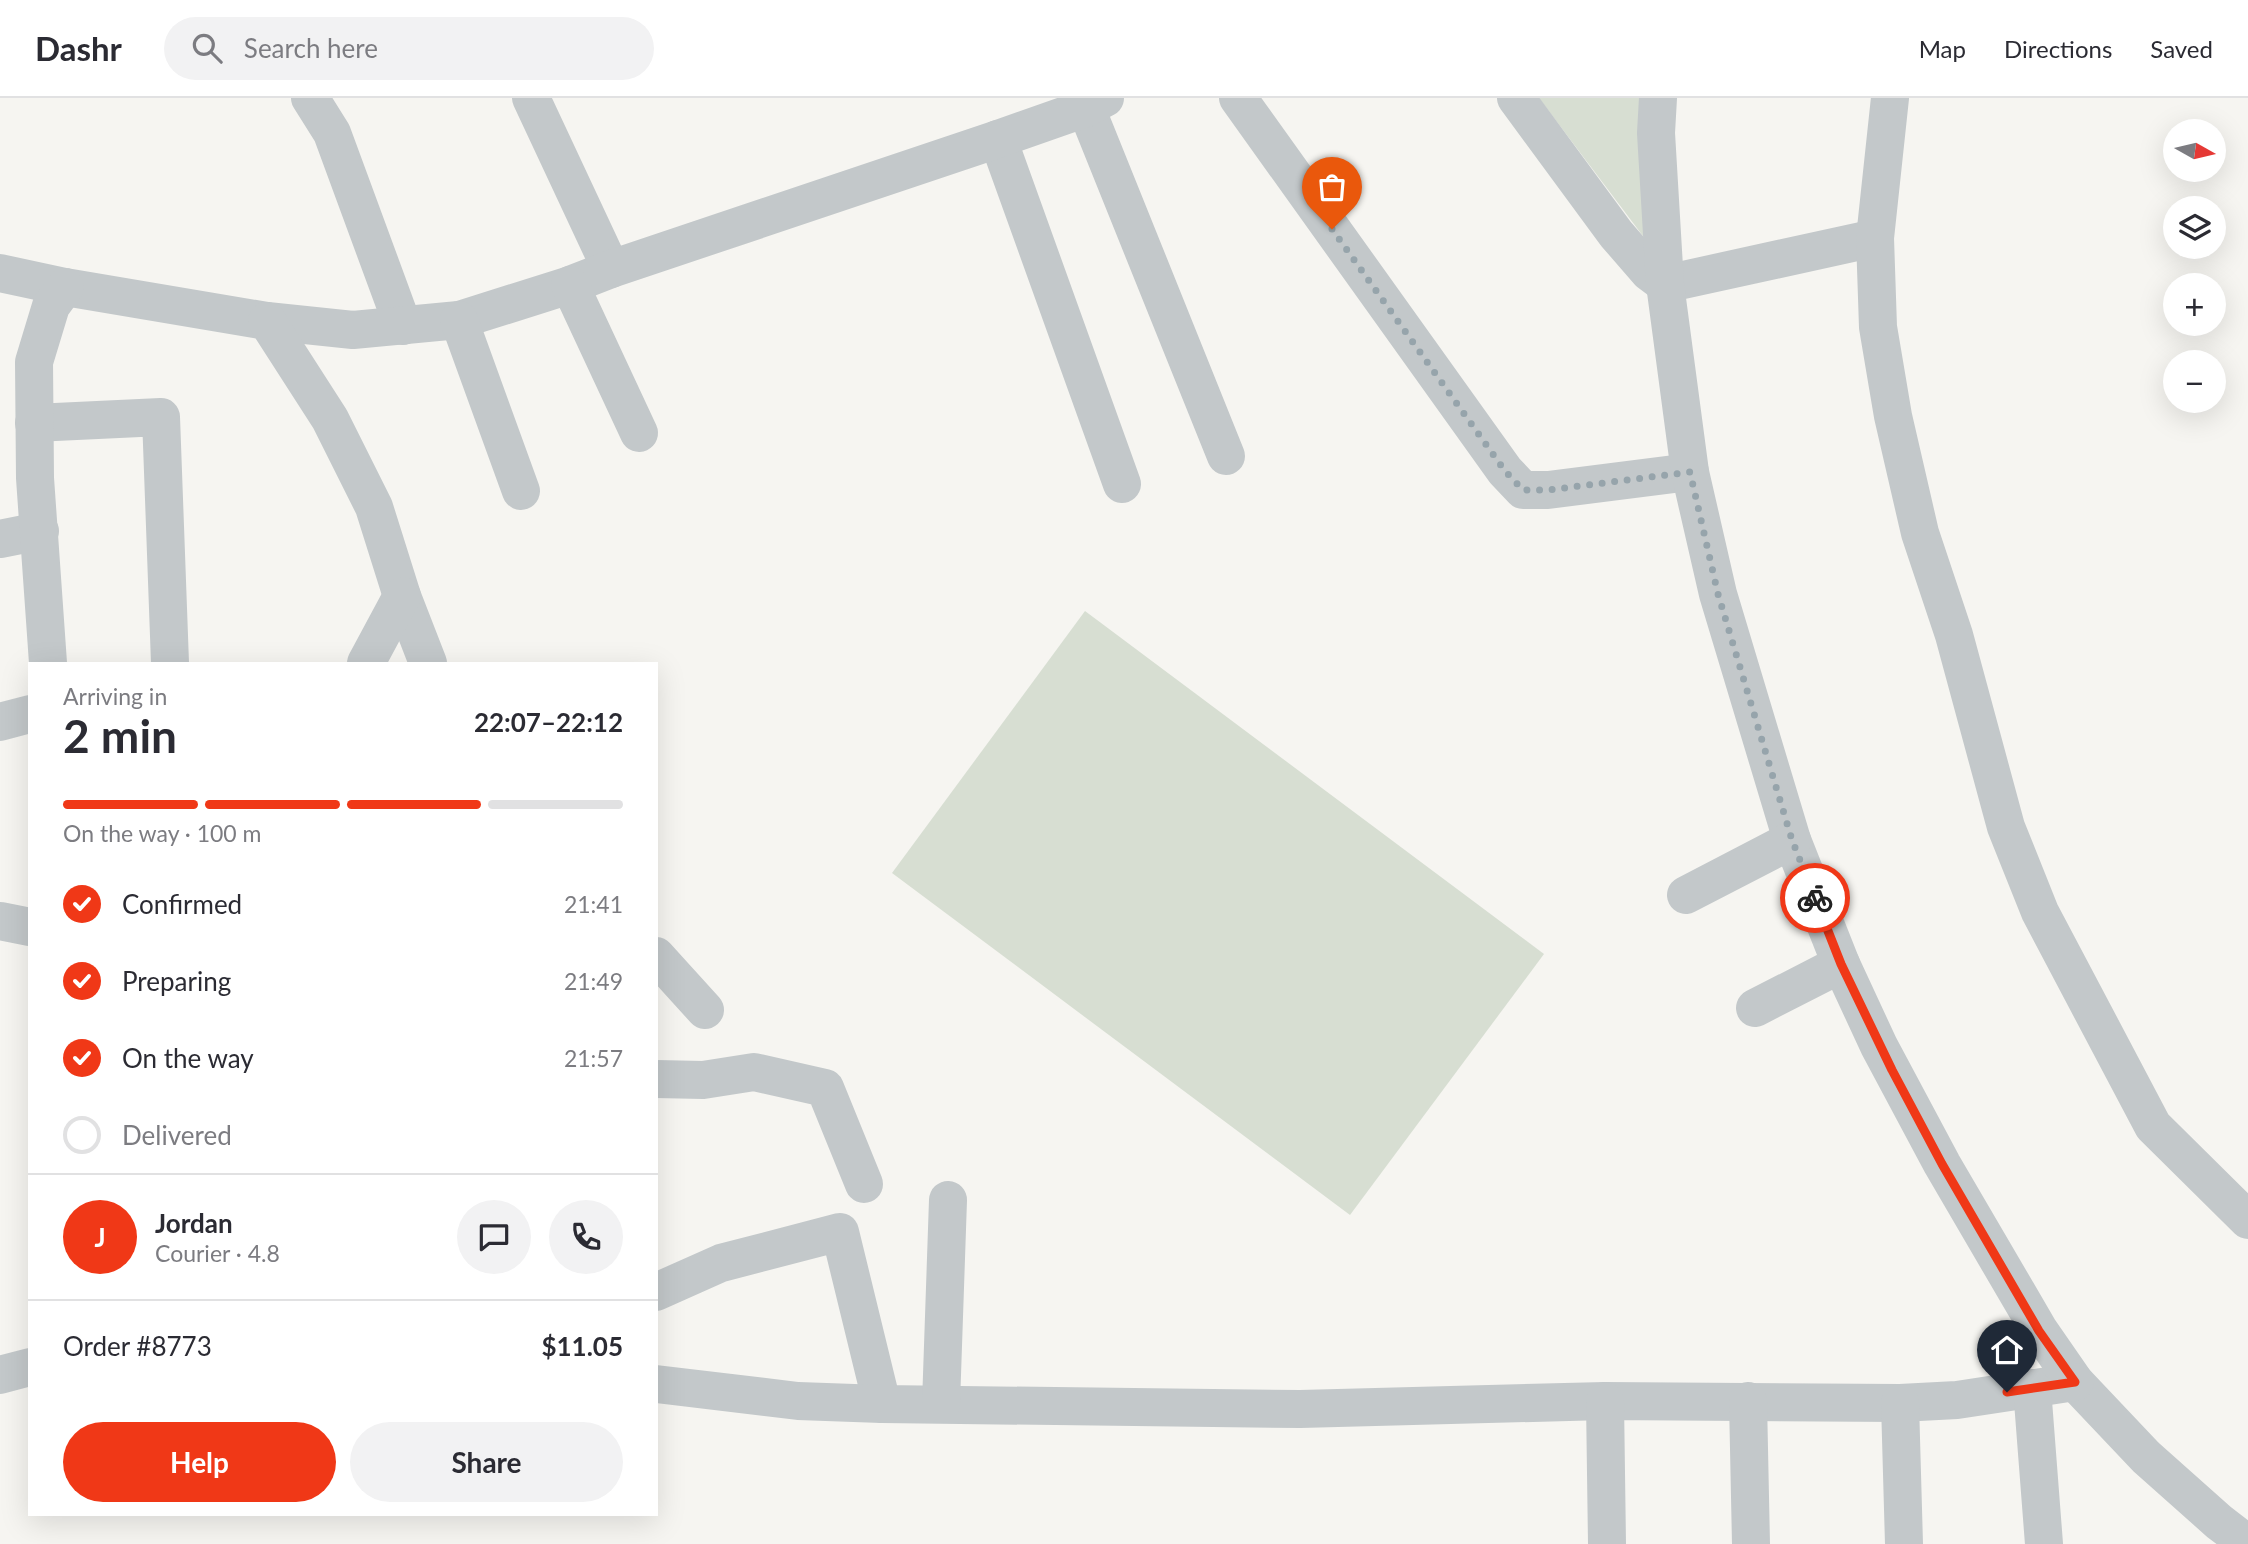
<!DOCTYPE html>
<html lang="en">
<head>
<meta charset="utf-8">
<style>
  :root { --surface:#fff; --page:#f2f2f3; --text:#2b2b33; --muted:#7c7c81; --line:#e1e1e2; --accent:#f03817 }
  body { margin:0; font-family:Lato,sans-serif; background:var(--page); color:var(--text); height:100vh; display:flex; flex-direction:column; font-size:26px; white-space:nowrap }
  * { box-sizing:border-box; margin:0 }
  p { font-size:23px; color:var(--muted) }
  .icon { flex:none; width:38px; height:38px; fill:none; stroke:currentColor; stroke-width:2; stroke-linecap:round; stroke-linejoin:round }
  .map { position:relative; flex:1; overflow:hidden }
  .panel { position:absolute; left:28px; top:564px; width:630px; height:854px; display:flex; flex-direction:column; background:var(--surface); border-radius:0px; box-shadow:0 7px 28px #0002 }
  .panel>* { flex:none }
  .needle { width:46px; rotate:98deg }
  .buttons { position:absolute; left:2163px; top:21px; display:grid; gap:14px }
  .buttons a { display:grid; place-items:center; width:63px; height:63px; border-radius:50%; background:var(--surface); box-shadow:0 7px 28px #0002; font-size:35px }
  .pin { position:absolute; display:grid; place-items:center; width:60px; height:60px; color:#fff; margin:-72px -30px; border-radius:50% 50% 50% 0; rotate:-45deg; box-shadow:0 0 7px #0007 }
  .pin .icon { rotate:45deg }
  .courier { position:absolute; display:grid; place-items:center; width:70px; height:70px; margin:-35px; border:5px solid #f03817; border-radius:50%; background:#fff; color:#222; box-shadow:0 2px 9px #0007 }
  .summary em { font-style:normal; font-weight:700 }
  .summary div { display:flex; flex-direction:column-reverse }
  .summary { display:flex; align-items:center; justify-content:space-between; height:119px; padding:0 35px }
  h1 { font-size:46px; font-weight:700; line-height:52px }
  .bar { display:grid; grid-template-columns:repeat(4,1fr); gap:10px 7px; align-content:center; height:84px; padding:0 35px }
  .bar i { height:9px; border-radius:5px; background:var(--line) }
  .bar .on { background:var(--accent) }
  .bar p { grid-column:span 4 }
  .line { display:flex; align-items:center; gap:18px; padding:0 35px; border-top:2px solid var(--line) }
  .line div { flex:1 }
  .round { display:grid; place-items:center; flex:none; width:74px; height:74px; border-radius:37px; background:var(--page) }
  ol { padding:0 35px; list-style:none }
  li { display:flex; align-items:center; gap:21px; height:77px }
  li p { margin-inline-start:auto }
  li .icon { padding:7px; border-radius:50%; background:var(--accent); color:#fff; stroke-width:4 }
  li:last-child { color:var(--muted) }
  li i { width:38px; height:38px; border:4px solid var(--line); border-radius:50% }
  .primary-button { display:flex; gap:14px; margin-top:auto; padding:14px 35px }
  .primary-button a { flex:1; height:80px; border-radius:42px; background:var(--accent); color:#fff; font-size:28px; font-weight:700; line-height:80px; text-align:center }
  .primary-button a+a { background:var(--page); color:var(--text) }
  header { display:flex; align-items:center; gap:42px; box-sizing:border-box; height:98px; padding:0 35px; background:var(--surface); border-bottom:2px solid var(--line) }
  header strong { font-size:33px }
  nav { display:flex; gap:38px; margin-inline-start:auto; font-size:24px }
  .search { width:490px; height:63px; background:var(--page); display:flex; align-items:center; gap:18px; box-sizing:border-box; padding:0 24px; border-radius:38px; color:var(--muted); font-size:26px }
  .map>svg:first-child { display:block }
  .green { fill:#d7ded2 }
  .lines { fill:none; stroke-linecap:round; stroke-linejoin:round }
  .minor { stroke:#c3c8ca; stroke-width:38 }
  .done { stroke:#96a4ab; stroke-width:7; stroke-dasharray:0 12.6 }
  .route { stroke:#f03817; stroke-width:9 }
</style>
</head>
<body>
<header>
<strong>Dashr</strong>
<div class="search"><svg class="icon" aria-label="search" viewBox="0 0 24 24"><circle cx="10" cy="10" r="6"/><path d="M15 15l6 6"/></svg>Search here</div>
<nav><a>Map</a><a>Directions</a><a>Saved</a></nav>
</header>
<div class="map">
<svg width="2248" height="1446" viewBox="0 0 2248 1446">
  <rect width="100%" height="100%" fill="#f6f5f1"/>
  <g class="green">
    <path d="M 1539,0 L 1650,0 L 1655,154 Z"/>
    <path d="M 1085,513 L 1544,856 L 1350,1117 L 892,775 Z"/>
  </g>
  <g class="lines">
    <g class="minor">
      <path d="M 310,0 L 332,35 L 403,228"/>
      <path d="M 531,0 L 611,171"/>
      <path d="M 1238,0 L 1505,373 L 1523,392 L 1548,392 L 1690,374"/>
      <path d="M 1516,0 L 1616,136 L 1649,174 L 1665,186 L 1875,140"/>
      <path d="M 1658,0 L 1656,35 L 1665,186 L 1690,374 L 1718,496 L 1792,742 L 1841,866 L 1879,948 L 1942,1066 L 2039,1232 L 2075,1284 L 2146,1359 L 2219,1424 L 2248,1446"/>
      <path d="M 1890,0 L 1875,140 L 1878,229 L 1893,318 L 1920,435 L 1954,537 L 2006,729 L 2040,814 L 2153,1028 L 2248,1122"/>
      <path d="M 1086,10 L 1226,358"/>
      <path d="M 998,41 L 1122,386"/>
      <path d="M 0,175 L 65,189 L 267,223 L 353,232 L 459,222 L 570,187 L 611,171 L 998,41 L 1086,10 L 1105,0"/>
      <path d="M 570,187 L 639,335"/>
      <path d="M 459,222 L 521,393"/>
      <path d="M 267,223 L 330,321 L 374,409 L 402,498 L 428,565"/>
      <path d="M 34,325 L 161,319 L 170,565"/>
      <path d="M 0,441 L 40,433"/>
      <path d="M 48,565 L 35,380 L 34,264 L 51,208 L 65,189"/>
      <path d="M 366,565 L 402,498"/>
      <path d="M 0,624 L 30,616"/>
      <path d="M 1686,797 L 1792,742"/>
      <path d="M 0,823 L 30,829"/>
      <path d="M 656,858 L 705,912"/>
      <path d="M 1755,910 L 1841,866"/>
      <path d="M 656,981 L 703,982 L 754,974 L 825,990 L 864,1086"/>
      <path d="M 656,1194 L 721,1165 L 840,1134 L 882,1306"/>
      <path d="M 0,1277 L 30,1269"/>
      <path d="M 656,1286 L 798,1303 L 882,1306 L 1300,1311 L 1605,1303 L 1900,1305 L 1957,1302 L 2075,1284"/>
      <path d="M 2032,1290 L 2044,1446"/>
      <path d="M 1605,1303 L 1607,1446"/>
      <path d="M 1748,1303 L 1751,1446"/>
      <path d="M 1900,1305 L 1904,1446"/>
      <path d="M 941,1306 L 948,1102"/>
    </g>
  </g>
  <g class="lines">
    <path class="done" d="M 1332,131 L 1505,373 L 1523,392 L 1548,392 L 1690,374 L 1718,496 L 1792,742 L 1815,800"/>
    <path class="route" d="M 1815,800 L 1841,866 L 1892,972 L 1942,1066 L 2039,1233 L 2075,1284 L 2007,1294"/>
  </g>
</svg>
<div class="buttons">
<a><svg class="needle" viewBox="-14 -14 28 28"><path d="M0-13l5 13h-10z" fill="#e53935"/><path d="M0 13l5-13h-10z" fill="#7c7c81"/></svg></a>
<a><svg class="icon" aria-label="layers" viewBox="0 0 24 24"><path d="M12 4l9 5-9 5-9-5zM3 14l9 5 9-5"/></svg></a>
<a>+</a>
<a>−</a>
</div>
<div class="pin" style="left:1332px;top:131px;background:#ea580c"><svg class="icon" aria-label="bag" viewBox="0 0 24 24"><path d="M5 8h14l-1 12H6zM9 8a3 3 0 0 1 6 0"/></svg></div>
<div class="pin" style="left:2007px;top:1294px;background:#1f2937"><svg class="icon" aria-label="home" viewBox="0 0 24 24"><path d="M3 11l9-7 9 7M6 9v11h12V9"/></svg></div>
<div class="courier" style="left:1815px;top:800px"><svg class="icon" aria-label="bike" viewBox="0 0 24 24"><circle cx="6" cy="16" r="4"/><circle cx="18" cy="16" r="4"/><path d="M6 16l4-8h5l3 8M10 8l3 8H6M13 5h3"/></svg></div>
<section class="panel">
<div class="summary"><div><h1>2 min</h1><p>Arriving in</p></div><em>22:07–22:12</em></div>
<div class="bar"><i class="on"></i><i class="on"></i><i class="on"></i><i></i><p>On the way · 100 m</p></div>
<ol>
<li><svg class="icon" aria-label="check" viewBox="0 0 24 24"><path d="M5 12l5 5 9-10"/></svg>Confirmed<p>21:41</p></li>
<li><svg class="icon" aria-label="check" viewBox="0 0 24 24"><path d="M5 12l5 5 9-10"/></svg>Preparing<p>21:49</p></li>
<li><svg class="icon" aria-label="check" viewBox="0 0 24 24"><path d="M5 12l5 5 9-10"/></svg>On the way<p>21:57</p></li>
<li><i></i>Delivered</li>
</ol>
<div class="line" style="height:126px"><b class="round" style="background:var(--accent);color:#fff">J</b><div><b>Jordan</b><p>Courier · 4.8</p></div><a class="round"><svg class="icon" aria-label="chat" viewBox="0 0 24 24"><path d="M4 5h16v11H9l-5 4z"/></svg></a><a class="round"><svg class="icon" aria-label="phone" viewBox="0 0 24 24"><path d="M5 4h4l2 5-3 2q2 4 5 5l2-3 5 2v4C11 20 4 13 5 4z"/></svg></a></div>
<div class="line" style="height:91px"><div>Order #8773</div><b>$11.05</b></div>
<div class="primary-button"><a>Help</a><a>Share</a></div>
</section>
</div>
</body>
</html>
